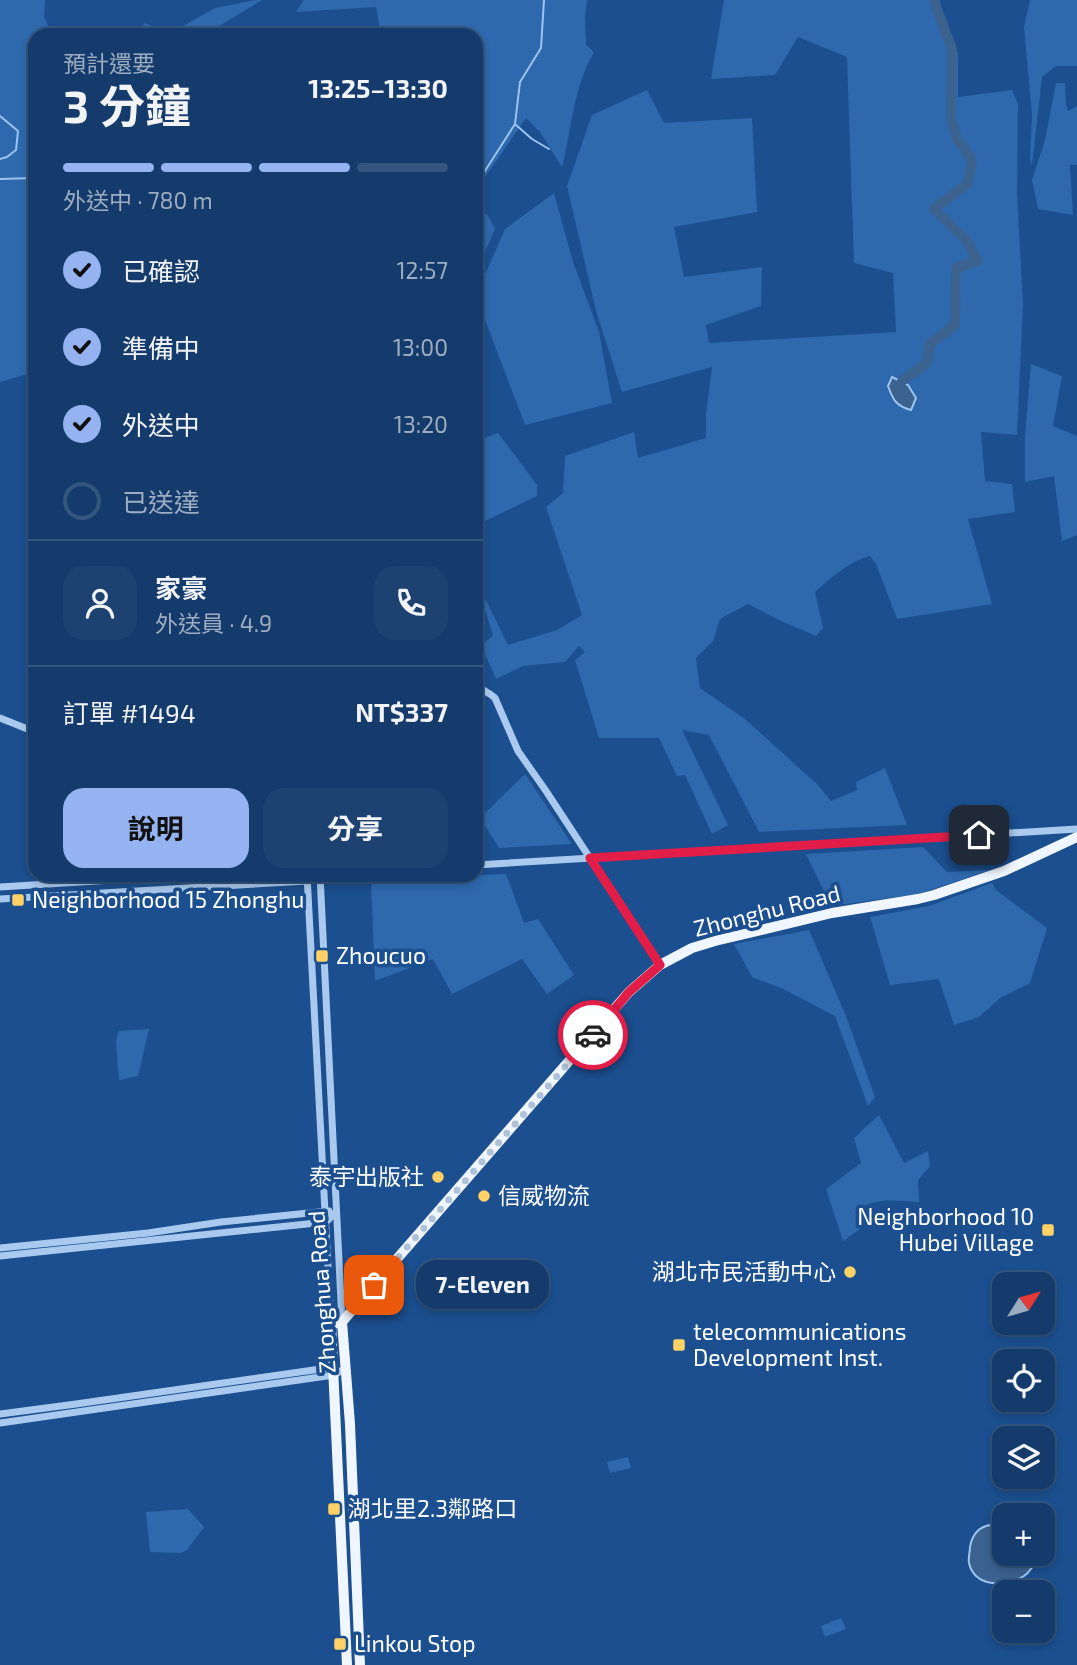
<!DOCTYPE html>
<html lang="zh-TW">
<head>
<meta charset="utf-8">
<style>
  :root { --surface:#143b6b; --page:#1d4271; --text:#f1f3f6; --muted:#9dadc1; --line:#33557e; --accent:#95b2f1 }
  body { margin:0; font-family:"Exo 2","Noto Sans TC",sans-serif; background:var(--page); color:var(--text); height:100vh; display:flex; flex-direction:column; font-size:26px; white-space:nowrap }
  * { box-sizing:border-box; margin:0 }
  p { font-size:23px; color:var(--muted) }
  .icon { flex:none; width:38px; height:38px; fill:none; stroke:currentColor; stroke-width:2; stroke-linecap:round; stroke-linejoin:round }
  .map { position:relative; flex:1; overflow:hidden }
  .details { position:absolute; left:28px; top:28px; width:455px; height:854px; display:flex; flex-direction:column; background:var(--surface); border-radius:21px; box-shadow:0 4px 10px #0003,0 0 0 2px var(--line) }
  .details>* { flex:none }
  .needle { width:46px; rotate:53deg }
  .controls { position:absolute; left:992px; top:1272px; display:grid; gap:14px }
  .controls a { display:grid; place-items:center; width:63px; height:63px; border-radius:14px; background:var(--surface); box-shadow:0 4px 10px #0003,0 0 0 2px var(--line); font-size:35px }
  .pin { position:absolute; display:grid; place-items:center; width:60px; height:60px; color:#fff; margin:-30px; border-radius:14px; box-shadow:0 4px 10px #0006 }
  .courier { position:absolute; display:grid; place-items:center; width:70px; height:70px; margin:-35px; border:5px solid #e11d48; border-radius:50%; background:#fff; color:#222; box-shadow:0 2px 9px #0007 }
  .bubble { position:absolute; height:49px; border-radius:21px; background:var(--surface); box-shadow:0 4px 10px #0003,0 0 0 2px var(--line); font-size:23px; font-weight:700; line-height:49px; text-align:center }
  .summary em { font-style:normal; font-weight:700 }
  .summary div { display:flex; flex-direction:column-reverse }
  .summary { display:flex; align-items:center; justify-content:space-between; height:119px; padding:0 35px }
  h1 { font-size:46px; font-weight:700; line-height:52px }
  .bar { display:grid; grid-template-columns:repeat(4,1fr); gap:10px 7px; align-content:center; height:84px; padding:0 35px }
  .bar i { height:9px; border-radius:5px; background:var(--line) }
  .bar .current { background:var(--accent) }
  .bar p { grid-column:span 4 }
  .line { display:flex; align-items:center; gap:18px; padding:0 35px; border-top:2px solid var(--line) }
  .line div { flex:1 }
  .round { display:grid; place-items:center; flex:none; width:74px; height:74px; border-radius:21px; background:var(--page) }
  ol { padding:0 35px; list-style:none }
  li { display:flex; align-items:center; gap:21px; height:77px }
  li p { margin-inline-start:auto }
  li .icon { padding:7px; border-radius:50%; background:var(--accent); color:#111; stroke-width:4 }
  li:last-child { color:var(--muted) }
  li i { width:38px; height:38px; border:4px solid var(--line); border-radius:50% }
  .cta { display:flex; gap:14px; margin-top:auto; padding:14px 35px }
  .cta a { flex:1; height:80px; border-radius:21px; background:var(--accent); color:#111; font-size:28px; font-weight:700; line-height:80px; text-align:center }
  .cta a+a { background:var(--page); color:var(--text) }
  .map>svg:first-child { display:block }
  .green { fill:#2e69ad }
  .water { fill:#3c6290; stroke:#9cc4f0; stroke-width:2 }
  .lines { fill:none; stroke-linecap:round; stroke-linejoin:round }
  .stream { stroke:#9cc4f0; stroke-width:2 }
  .river { stroke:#3c6290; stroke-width:10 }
  .minor { stroke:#a9c9ee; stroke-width:7 }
  .major { stroke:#f0f6ff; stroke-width:10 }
  .done { stroke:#afc1d8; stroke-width:7; stroke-dasharray:0 12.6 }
  .route { stroke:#e11d48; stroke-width:9 }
  .poi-dot { fill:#ffd166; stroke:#1b4f8f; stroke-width:2.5 }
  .labels { text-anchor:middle; stroke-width:7; stroke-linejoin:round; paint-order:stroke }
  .poi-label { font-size:23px; fill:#fff; stroke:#1b4f8f; text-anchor:start }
  .street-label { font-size:23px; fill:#fff; stroke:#1b4f8f }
</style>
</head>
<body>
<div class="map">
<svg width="1077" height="1665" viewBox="0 0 1077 1665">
  <rect width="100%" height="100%" fill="#1b4f8f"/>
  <g class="green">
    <path d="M 0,0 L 45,0 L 44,17 L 53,35 L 35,35 L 35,372 L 0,382 Z"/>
    <path d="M 256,0 L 262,0 L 211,31 L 214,35 L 134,35 L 145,23 L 169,34 L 215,8 Z"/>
    <path d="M 304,0 L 587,0 L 585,17 L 586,45 L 594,52 C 573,88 572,128 562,167 L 540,132 L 526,118 L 476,190 L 476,35 L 381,35 L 376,7 L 296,12 Z"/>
    <path d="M 724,0 L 931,0 L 958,53 L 958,97 L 1012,90 L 1018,104 L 1017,193 L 1023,304 L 1017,435 L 981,432 L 985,481 L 1012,484 L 1015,512 L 968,519 L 992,604 L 897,619 L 876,564 L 870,556 C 849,561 831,578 815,592 L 823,628 L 816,636 L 781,621 L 748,604 L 720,619 L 713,641 L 696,658 L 700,688 L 745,719 L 817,784 L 831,801 L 857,790 L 856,782 L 885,768 L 907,825 L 759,832 L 709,735 L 682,730 L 728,825 L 712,834 L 685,775 L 677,776 L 659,738 L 599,738 L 575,660 L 585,652 L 579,646 L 565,662 L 523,666 L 496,679 L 481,645 L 493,636 L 483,602 L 486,600 L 508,645 L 557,630 L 582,615 L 546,507 L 563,493 L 565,456 L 634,432 L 638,458 L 706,438 L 706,414 L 712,367 L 622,392 L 596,311 L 567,186 L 592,115 L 647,90 L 664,123 L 752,118 L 757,212 L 674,227 L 684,277 L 762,267 L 761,306 L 706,325 L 709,343 L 896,332 L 893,273 L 854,263 L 847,57 L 798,37 L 775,75 L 711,79 Z"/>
    <path d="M 1030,0 L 1077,0 L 1077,66 L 1056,66 L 1042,77 L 1032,165 L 1030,159 L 1032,115 L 1024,27 Z"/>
    <path d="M 1056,83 L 1065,83 L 1066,105 L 1068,111 L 1077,106 L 1077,165 L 1070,165 L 1073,215 L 1038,209 L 1032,180 L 1045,140 Z"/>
    <path d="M 554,193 L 573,262 L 599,332 L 612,403 L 525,425 L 482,312 L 476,309 L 476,295 L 505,229 Z"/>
    <path d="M 487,214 L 495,229 L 476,273 L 476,215 Z"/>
    <path d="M 1031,364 L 1062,376 L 1053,426 L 1077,436 L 1077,535 L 1062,541 L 1054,476 L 1025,482 L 1025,436 Z"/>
    <path d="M 498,433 L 537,485 L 537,496 L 485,521 L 476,507 L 476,441 Z"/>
    <path d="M 525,774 L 572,844 L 499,848 L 480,818 Z"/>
    <path d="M 923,847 L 947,872 L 990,870 L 918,894 L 831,906 L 806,854 Z"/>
    <path d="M 506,874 L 524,923 L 538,919 L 574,975 L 547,994 L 522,959 L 452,994 L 433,959 L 375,981 L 371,880 Z"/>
    <path d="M 992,883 L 996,890 L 1047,928 L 1030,983 L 1000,998 L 979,1017 L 954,1025 L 939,979 L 890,985 L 870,917 L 929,906 Z"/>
    <path d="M 809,930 L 846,1016 L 875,1097 L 868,1106 L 835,1016 L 783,989 L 752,977 L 734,944 Z"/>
    <path d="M 149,1029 L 138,1076 L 119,1080 L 116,1041 L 119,1031 Z"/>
    <path d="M 879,1115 L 904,1163 L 928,1151 L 930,1166 L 918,1180 L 919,1202 C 894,1201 875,1196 855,1212 L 863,1227 L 843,1241 L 826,1189 L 861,1163 L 854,1138 Z"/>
    <path d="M 628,1457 L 631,1468 L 610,1473 L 607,1462 Z"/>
    <path d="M 188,1509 L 204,1527 L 187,1550 L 181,1553 L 150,1552 L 146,1512 Z"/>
    <path d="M 841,1618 L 846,1629 L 825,1637 L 821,1626 Z"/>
  </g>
  <g class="water">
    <path d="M 892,377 L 908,385 L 916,398 L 911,410 C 896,406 893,400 888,386 Z"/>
    <path d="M 990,1525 L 1002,1527 L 1004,1525 L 1004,1554 L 1039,1554 C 1036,1561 1030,1572 1024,1576 C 1006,1587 975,1588 969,1563 C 968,1558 970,1552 970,1547 C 972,1535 979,1527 990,1525 Z"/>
  </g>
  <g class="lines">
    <g class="stream">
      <path d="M 0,116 L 18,131 L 16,150 L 7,157 L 0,159"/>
      <path d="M 516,125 L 532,139 L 549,149"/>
      <path d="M 0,179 L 33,178 L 35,185"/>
      <path d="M 476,185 L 515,124 L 520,82 L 541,48 L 544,0"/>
    </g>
    <path class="river" d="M 902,381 L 927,363 L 930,344 L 955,325 L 956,268 L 977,261 L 967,241 L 934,209 L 968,183 L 972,160 L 957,139 L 951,118 L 952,49 L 936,7 L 935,0"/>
    <g class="minor">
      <path d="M 476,683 C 480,690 489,692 495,698 L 518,751 L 546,791 L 660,965"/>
      <path d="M 0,718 L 35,732"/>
      <path d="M 476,865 L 1077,829"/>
      <path d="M 307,875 L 331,1324"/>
      <path d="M 320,875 L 342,1322"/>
      <path d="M 0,887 L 193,875"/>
      <path d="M 0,899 L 307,881 L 318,875"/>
      <path d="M 0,1248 L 148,1233 L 221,1222 L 329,1211"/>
      <path d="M 0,1256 L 326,1222 L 336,1212"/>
      <path d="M 0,1414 L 76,1404 L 335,1367"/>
      <path d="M 0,1423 L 334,1375 L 346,1368"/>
    </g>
    <g class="major">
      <path d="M 342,1322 L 350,1424 L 360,1665"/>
      <path d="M 347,1665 L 331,1324 L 342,1322 L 629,992 L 660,965 L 692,948 L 715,941 L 832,913 L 918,899 L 934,895 L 1004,871 L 1077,837"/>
    </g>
  </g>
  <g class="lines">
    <path class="done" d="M 374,1285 L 593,1035"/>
    <path class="route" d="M 593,1035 L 629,992 L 660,965 L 590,858 L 979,835"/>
  </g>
  <g class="poi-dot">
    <rect x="11" y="893" width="14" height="14" rx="3.5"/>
    <rect x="315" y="949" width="14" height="14" rx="3.5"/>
    <circle cx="438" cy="1177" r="7"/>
    <circle cx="484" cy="1196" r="7"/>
    <rect x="1041" y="1223" width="14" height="14" rx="3.5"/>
    <circle cx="850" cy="1272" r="7"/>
    <rect x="672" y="1338" width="14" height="14" rx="3.5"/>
    <rect x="327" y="1502" width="14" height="14" rx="3.5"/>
    <rect x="333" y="1637" width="14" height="14" rx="3.5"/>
  </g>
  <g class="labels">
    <g class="poi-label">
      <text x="32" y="908">Neighborhood 15 Zhonghu</text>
      <text x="336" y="964">Zhoucuo</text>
      <text x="424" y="1185" text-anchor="end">泰宇出版社</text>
      <text x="498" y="1204">信威物流</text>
      <text x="1034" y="1225" text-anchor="end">Neighborhood 10<tspan x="1034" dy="26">Hubei Village</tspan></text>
      <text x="836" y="1280" text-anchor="end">湖北市民活動中心</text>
      <text x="693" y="1340">telecommunications<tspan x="693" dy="26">Development Inst.</tspan></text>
      <text x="348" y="1517">湖北里2.3鄰路口</text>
      <text x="354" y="1652">Linkou Stop</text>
    </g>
    <g class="street-label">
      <text transform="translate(767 911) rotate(-14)" y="8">Zhonghu Road</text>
      <text transform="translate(322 1292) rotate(-94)" y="8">Zhonghua Road</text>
    </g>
  </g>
</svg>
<div class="controls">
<a><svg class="needle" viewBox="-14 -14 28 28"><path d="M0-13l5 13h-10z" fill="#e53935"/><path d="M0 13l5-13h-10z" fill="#9dadc1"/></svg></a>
<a><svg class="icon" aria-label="locate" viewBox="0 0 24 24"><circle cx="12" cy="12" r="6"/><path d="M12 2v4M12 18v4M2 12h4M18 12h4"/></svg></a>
<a><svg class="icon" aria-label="layers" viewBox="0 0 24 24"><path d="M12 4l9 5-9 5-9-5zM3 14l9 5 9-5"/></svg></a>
<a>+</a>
<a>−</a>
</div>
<div class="pin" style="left:374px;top:1285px;background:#ea580c"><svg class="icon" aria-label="bag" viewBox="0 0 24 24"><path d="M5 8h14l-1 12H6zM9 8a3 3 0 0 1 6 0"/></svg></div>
<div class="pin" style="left:979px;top:835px;background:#1f2937"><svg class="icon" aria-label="home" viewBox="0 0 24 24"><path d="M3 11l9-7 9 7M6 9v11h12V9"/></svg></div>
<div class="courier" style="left:593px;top:1035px"><svg class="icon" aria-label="car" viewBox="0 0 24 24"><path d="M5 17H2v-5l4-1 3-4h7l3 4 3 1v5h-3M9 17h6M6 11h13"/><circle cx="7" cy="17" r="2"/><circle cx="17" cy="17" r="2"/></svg></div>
<div class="bubble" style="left:416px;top:1260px;width:133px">7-Eleven</div>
<section class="details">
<div class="summary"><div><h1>3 分鐘</h1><p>預計還要</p></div><em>13:25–13:30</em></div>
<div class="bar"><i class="current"></i><i class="current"></i><i class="current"></i><i></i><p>外送中 · 780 m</p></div>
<ol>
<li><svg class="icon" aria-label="check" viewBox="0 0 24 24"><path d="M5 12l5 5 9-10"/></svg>已確認<p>12:57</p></li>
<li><svg class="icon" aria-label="check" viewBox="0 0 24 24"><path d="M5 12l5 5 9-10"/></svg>準備中<p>13:00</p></li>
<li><svg class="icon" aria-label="check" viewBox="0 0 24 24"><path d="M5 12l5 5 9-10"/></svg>外送中<p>13:20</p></li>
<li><i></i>已送達</li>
</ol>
<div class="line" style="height:126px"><a class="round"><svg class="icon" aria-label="person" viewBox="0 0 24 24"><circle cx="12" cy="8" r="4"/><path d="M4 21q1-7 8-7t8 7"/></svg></a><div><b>家豪</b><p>外送員 · 4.9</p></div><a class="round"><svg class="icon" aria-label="phone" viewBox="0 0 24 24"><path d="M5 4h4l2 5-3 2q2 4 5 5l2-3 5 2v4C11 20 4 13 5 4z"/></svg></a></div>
<div class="line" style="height:91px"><div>訂單 #1494</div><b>NT$337</b></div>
<div class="cta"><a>說明</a><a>分享</a></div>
</section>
</div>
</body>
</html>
